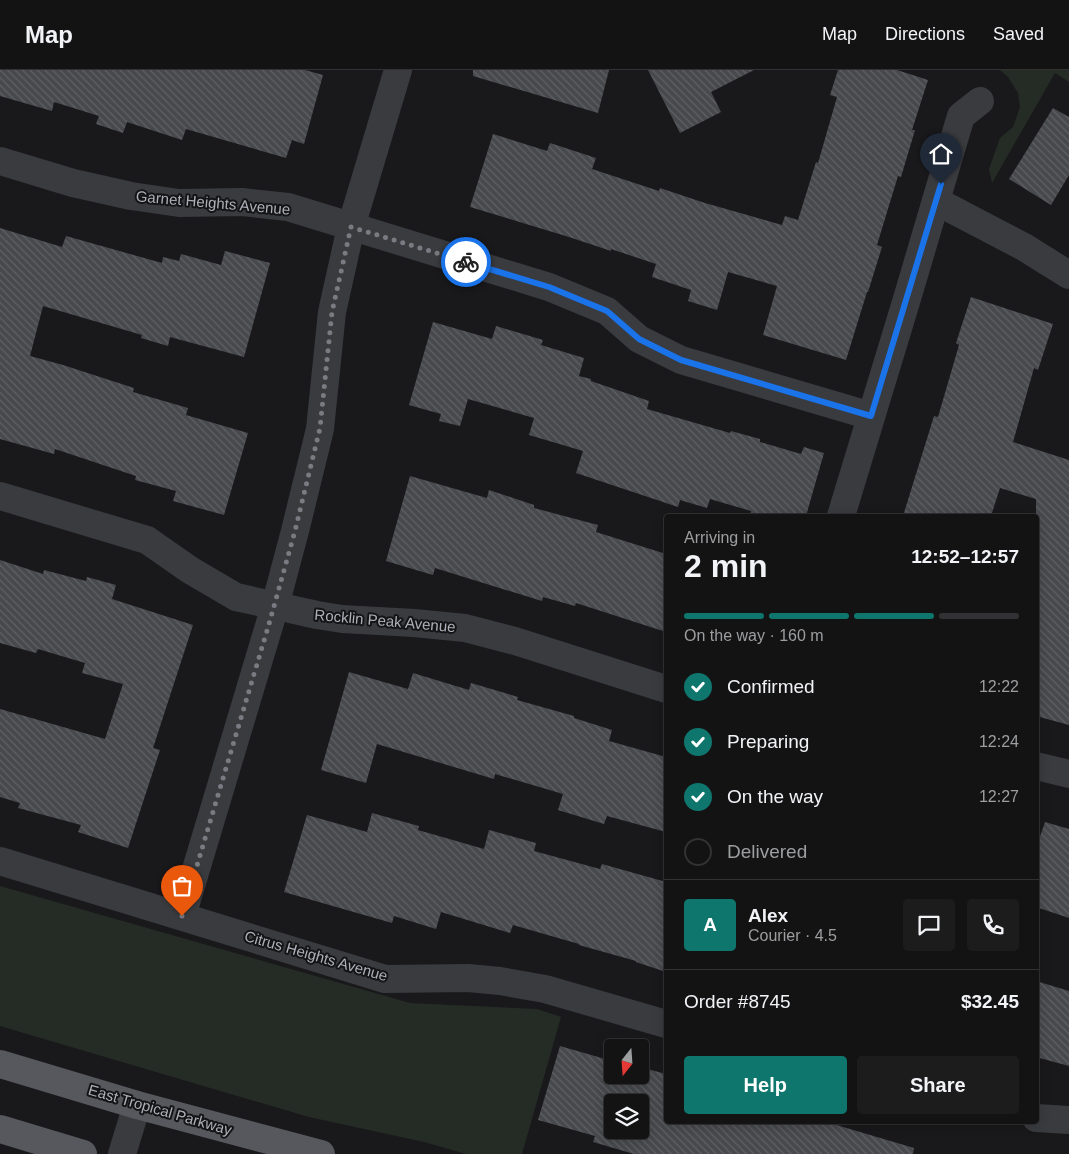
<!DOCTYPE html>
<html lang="en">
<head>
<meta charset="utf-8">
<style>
  :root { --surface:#131314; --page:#1c1c1d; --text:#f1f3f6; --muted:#9d9ea0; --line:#323234; --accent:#0f766e }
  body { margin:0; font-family:Arial,sans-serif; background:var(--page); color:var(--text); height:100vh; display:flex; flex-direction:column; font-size:19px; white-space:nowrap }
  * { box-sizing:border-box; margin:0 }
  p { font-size:16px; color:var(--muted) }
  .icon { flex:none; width:28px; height:28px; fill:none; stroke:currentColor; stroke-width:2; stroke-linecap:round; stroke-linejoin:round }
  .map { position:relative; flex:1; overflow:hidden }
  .panel { position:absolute; left:664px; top:444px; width:375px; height:610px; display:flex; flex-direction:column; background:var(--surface); border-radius:5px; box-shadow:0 2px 12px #0003,0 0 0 1px var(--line) }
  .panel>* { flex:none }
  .needle { width:32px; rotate:197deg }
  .buttons { position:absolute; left:604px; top:969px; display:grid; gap:10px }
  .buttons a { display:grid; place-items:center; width:45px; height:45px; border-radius:5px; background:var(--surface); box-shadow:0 2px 12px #0003,0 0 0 1px var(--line); font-size:25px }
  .pin { position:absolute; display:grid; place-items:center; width:42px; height:42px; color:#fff; margin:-51px -21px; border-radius:50% 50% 50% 0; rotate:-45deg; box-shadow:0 0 5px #0007 }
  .pin .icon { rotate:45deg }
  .courier { position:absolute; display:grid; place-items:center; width:50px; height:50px; margin:-25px; border:4px solid #1a73e8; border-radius:50%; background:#fff; color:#222; box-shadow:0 1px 6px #0007 }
  .overview em { font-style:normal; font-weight:600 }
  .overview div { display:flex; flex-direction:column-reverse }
  .overview { display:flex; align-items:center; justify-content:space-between; height:85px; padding:0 20px }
  h1 { font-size:32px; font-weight:600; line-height:38px }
  .bar { display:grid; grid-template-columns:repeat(4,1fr); gap:8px 5px; align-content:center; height:60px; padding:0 20px }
  .bar i { height:6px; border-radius:4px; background:var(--line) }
  .bar .current { background:var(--accent) }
  .bar p { grid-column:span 4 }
  .line { display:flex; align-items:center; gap:12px; padding:0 20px; border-top:1px solid var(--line) }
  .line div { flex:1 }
  .round { display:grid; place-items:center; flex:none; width:52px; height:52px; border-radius:5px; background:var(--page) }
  ol { padding:0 20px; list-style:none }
  li { display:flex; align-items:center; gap:15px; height:55px }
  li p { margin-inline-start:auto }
  li .icon { padding:5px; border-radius:50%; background:var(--accent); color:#fff; stroke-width:4 }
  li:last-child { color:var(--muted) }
  li i { width:28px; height:28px; border:2px solid var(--line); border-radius:50% }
  .action { display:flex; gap:10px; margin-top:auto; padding:10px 20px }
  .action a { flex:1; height:58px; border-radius:5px; background:var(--accent); color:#fff; font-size:20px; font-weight:600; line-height:58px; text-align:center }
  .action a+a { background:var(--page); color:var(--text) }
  header { display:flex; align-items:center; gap:30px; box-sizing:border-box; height:70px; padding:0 25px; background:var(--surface); border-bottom:1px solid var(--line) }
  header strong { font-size:24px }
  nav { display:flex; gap:28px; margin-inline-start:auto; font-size:18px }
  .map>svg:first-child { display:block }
  .green { fill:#252c26 }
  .building { fill:url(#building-back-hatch); fill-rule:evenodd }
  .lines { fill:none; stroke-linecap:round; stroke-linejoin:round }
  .minor { stroke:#3a3b3f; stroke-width:28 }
  .major { stroke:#57585e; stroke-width:28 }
  .done { stroke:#797b82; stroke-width:5; stroke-dasharray:0 9 }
  .route { stroke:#1a73e8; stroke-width:6 }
  .labels { text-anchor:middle; stroke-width:4; stroke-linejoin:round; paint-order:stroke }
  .street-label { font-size:15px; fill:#adb0b9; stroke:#141416 }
</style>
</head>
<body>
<header>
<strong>Map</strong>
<nav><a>Map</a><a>Directions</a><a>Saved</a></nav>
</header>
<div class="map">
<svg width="1069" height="1084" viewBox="0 0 1069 1084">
  <defs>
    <pattern id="building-back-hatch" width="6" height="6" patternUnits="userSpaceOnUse" patternTransform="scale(1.25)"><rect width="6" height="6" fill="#48494d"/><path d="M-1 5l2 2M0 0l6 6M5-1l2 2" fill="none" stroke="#606165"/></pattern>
  </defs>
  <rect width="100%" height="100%" fill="#19191b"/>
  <g class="green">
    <path d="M 1000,0 L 1069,0 L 1069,12 L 1055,3 L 992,113 L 989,99 L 1000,68 L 1013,57 L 1020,37 L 1018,23 L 1008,7 Z"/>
    <path d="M 0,816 L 410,933 L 537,939 L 561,947 L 522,1084 L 466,1084 L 424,1072 L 309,1047 L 0,956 Z"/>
  </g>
  <g class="building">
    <path d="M 0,0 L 305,0 L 323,5 L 304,74 L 292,70 L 286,88 L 186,59 L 182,70 L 127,52 L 123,63 L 96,54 L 99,46 L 54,32 L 52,41 L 0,26 Z"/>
    <path d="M 473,0 L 609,0 L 598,43 L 473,6 Z"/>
    <path d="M 648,0 L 754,0 L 711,22 L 721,42 L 680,63 Z"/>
    <path d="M 838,0 L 897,0 L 928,10 L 912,60 L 915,60 L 901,107 L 898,106 L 877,175 L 882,177 L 868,222 L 867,222 L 846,290 L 763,265 L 777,216 L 728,202 L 717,240 L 688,231 L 691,220 L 652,207 L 656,194 L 611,179 L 611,181 L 569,167 L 470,137 L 493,64 L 547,81 L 550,73 L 596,88 L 592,99 L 659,121 L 660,118 L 705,133 L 782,155 L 785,146 L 798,150 L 816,92 L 818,93 L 837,27 L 830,25 Z"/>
    <path d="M 1053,38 L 1069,47 L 1069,105 L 1051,135 L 1009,109 Z"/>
    <path d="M 0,158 L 62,177 L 66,166 L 162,193 L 163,187 L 179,191 L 181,184 L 221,195 L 225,181 L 270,193 L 244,287 L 170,267 L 168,276 L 141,268 L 142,265 L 43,236 L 30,286 L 63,295 L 134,318 L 133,322 L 188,338 L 186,345 L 248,363 L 224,445 L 173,431 L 176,421 L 135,410 L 136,406 L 55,379 L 54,384 L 0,369 Z"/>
    <path d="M 971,227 L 1053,254 L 1038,300 L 1034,298 L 1013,372 L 1069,390 L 1069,655 L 1036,646 L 1036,429 L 1000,418 L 991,446 L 903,446 L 934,346 L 938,347 L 959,275 L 956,273 Z"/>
    <path d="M 433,252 L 492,269 L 496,256 L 543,270 L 541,275 L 584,288 L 579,306 L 591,309 L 591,311 L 649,331 L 647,339 L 730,363 L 731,361 L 760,369 L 760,372 L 801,384 L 804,377 L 824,383 L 806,446 L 750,446 L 751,441 L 710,429 L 707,438 L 680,430 L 678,437 L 576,403 L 583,381 L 529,365 L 534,348 L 468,329 L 460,356 L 439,351 L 441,344 L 409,335 Z"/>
    <path d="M 410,406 L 487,428 L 489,420 L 534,435 L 534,438 L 598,455 L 596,462 L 666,484 L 666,562 L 576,533 L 575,536 L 543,527 L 542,531 L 435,498 L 433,505 L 386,491 Z"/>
    <path d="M 0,490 L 43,504 L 44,500 L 86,511 L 87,507 L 116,515 L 112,529 L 193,555 L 153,678 L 160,680 L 128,778 L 78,762 L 81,755 L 18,738 L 20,733 L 0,727 L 0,639 L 105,669 L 123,614 L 82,603 L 85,593 L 38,579 L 36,583 L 0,573 Z"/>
    <path d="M 349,602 L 408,619 L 413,603 L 469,620 L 471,613 L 518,627 L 517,630 L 574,646 L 574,648 L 612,660 L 609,671 L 666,687 L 666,762 L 607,746 L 604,754 L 558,740 L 563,724 L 495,704 L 494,709 L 377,674 L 366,713 L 321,700 Z"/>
    <path d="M 372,743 L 419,756 L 418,760 L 484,779 L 489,760 L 536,773 L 534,781 L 600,799 L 602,794 L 666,812 L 666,902 L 636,892 L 636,891 L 579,875 L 579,874 L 513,855 L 510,863 L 441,842 L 436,859 L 394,846 L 392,853 L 284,822 L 307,745 L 367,762 Z"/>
    <path d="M 1045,752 L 1069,759 L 1069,848 L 1036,837 L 1036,778 Z"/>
    <path d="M 1036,911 L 1069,921 L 1069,996 L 1036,987 Z"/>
    <path d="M 560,976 L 612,991 L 612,1005 L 640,1005 L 640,997 L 666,1004 L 666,1051 L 823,1051 L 914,1078 L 913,1084 L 634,1084 L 593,1072 L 595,1066 L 538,1050 ZM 612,1032 L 640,1032 L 640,1060 L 612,1060 Z"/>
  </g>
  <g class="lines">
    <g class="minor">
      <path d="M 0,91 L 73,113 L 131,126 L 179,133 L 242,132 L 288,137 L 549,217 L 607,241 L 639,269 L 681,290 L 871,346"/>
      <path d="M 936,131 L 1024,177 L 1069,205"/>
      <path d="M 0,426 L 147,470 L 190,500 L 236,527 L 317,545 L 342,549 L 414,553 L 465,558 L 515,571 L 666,619"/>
      <path d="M 841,446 L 906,232 L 961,46 L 980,31"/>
      <path d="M 1036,696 L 1069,704"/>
      <path d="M 0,791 L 385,909 L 468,908 L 500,911 L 545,919 L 666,954"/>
      <path d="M 182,846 L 275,536 L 295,461 L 320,359 L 332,242 L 351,157 L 398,0"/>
      <path d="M 1036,1048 L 1069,1050"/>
      <path d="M 122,1084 L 137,1035"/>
    </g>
    <g class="major">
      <path d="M 0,994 L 137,1035 L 321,1084"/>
      <path d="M 0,1059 L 83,1084"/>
    </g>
  </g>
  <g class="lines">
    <path class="done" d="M 182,846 L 269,554 L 295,461 L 320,358 L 332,242 L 351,157 L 466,192"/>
    <path class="route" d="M 466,192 L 549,217 L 607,241 L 639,269 L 681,290 L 871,346 L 941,114"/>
  </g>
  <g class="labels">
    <g class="street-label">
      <text transform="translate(213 133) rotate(5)" y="5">Garnet Heights Avenue</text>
      <text transform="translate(385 551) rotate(5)" y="5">Rocklin Peak Avenue</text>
      <text transform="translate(316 886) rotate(16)" y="5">Citrus Heights Avenue</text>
      <text transform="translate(160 1040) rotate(16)" y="5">East Tropical Parkway</text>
    </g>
  </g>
</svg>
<div class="buttons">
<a><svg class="needle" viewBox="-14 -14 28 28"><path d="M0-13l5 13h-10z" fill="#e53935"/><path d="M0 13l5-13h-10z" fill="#9d9ea0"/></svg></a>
<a><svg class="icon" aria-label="layers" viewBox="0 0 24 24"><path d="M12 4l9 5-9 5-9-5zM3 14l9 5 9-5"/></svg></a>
</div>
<div class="pin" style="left:182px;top:846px;background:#ea580c"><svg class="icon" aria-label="bag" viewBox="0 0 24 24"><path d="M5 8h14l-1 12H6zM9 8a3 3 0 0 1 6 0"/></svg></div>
<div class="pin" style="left:941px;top:114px;background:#1f2937"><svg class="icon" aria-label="home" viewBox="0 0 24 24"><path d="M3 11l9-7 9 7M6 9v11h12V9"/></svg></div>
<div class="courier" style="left:466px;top:192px"><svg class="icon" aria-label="bike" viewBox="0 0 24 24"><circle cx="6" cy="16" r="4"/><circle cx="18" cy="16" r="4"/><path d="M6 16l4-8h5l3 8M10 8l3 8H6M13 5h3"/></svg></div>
<section class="panel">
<div class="overview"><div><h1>2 min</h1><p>Arriving in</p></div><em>12:52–12:57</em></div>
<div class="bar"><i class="current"></i><i class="current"></i><i class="current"></i><i></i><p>On the way · 160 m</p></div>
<ol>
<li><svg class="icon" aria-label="check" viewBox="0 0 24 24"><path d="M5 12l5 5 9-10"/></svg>Confirmed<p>12:22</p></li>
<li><svg class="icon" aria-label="check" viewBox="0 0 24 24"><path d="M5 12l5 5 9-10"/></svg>Preparing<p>12:24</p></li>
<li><svg class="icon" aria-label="check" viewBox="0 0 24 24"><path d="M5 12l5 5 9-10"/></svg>On the way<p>12:27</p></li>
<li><i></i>Delivered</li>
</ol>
<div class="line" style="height:90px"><b class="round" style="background:var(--accent);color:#fff">A</b><div><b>Alex</b><p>Courier · 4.5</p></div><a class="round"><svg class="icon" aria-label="chat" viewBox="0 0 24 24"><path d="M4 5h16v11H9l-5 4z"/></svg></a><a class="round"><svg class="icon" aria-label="phone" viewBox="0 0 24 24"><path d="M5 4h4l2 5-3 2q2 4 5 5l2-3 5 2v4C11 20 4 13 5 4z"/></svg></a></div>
<div class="line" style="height:65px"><div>Order #8745</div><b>$32.45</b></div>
<div class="action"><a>Help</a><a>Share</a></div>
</section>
</div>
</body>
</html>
